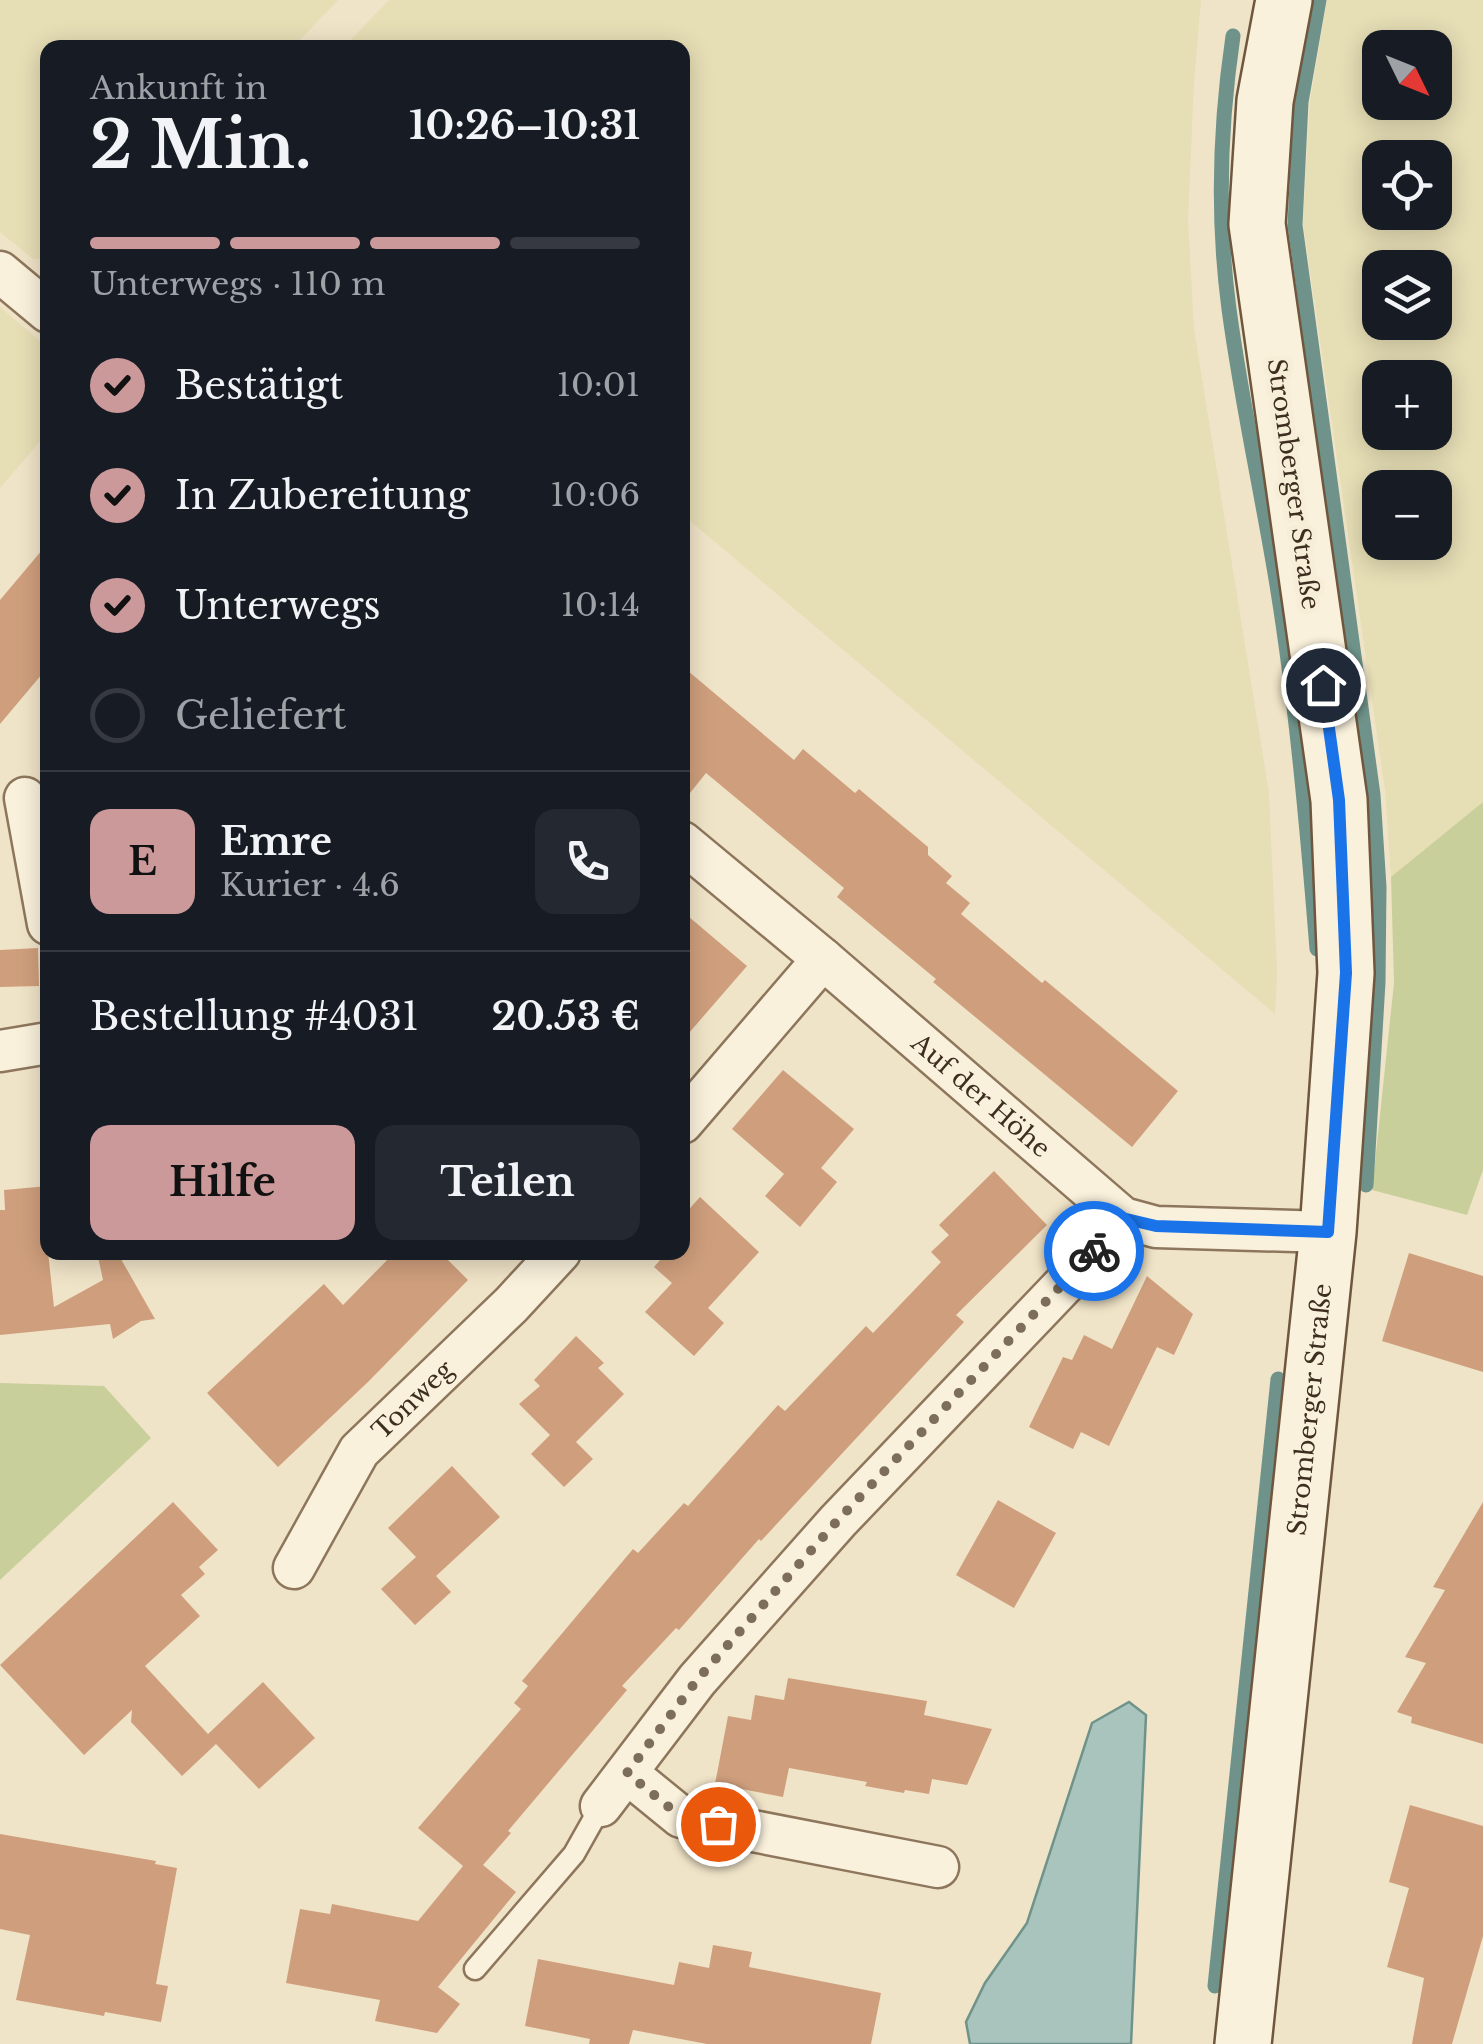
<!DOCTYPE html>
<html lang="de">
<head>
<meta charset="utf-8">
<style>
  :root { --surface:#171b24; --page:#242831; --text:#f1f3f6; --muted:#9ea1a6; --line:#363941; --accent:#cc999b }
  body { margin:0; font-family:"Libre Baskerville",serif; background:var(--page); color:var(--text); height:100vh; display:flex; flex-direction:column; font-size:38px; white-space:nowrap }
  * { box-sizing:border-box; margin:0 }
  p { font-size:32px; color:var(--muted) }
  .icon { flex:none; width:55px; height:55px; fill:none; stroke:currentColor; stroke-width:2; stroke-linecap:round; stroke-linejoin:round }
  .map { position:relative; flex:1; overflow:hidden }
  .panel { position:absolute; left:40px; top:40px; width:650px; height:1220px; display:flex; flex-direction:column; background:var(--surface); border-radius:20px; box-shadow:0 5px 25px #0003 }
  .panel>* { flex:none }
  .needle { width:65px; rotate:133deg }
  .buttons { position:absolute; left:1362px; top:30px; display:grid; gap:20px }
  .buttons a { display:grid; place-items:center; width:90px; height:90px; border-radius:20px; background:var(--surface); box-shadow:0 5px 25px #0003; font-size:50px }
  .pin { position:absolute; display:grid; place-items:center; width:85px; height:85px; color:#fff; margin:-42px; border:5px solid #fff; border-radius:50%; box-shadow:0 2px 10px #0007 }
  .courier { position:absolute; display:grid; place-items:center; width:100px; height:100px; margin:-50px; border:8px solid #1a73e8; border-radius:50%; background:#fff; color:#222; box-shadow:0 2px 12px #0007 }
  .head em { font-style:normal; font-weight:700 }
  .head div { display:flex; flex-direction:column-reverse }
  .head { display:flex; align-items:center; justify-content:space-between; height:170px; padding:0 50px }
  h1 { font-size:65px; font-weight:700; line-height:75px }
  .bar { display:grid; grid-template-columns:repeat(4,1fr); gap:15px 10px; align-content:center; height:120px; padding:0 50px }
  .bar i { height:12px; border-radius:8px; background:var(--line) }
  .bar .active { background:var(--accent) }
  .bar p { grid-column:span 4 }
  .line { display:flex; align-items:center; gap:25px; padding:0 50px; border-top:2px solid var(--line) }
  .line div { flex:1 }
  .round { display:grid; place-items:center; flex:none; width:105px; height:105px; border-radius:20px; background:var(--page) }
  ol { padding:0 50px; list-style:none }
  li { display:flex; align-items:center; gap:30px; height:110px }
  li p { margin-inline-start:auto }
  li .icon { padding:10px; border-radius:50%; background:var(--accent); color:#111; stroke-width:4 }
  li:last-child { color:var(--muted) }
  li i { width:55px; height:55px; border:5px solid var(--line); border-radius:50% }
  .cta { display:flex; gap:20px; margin-top:auto; padding:20px 50px }
  .cta a { flex:1; height:115px; border-radius:20px; background:var(--accent); color:#111; font-size:40px; font-weight:700; line-height:115px; text-align:center }
  .cta a+a { background:var(--page); color:var(--text) }
  .map>svg:first-child { display:block }
  .farmland { fill:#e6deb5; fill-rule:evenodd }
  .green { fill:#c9cf9b }
  .water { fill:#a9c4bc; stroke:#6f938a; stroke-width:2.5 }
  .lines { fill:none; stroke-linecap:round; stroke-linejoin:round }
  .stream { stroke:#6f938a; stroke-width:15 }
  .building { fill:#cf9f7d }
  .lane-casing { stroke:#8d765c; stroke-width:25 }
  .street-casing { stroke:#8d765c; stroke-width:45 }
  .secondary-casing { stroke:#6f573f; stroke-width:60 }
  .lane { stroke:#faf1dc; stroke-width:20 }
  .street { stroke:#faf1dc; stroke-width:40 }
  .secondary { stroke:#faf1dc; stroke-width:55 }
  .done { stroke:#7c6e5b; stroke-width:10; stroke-dasharray:0 18 }
  .route { stroke:#1a73e8; stroke-width:12 }
  .labels { text-anchor:middle; stroke-width:10; stroke-linejoin:round; paint-order:stroke }
  .street-label { font-size:25px; fill:#3d2e20; stroke:#f7eed8 }
</style>
</head>
<body>
<div class="map">
<svg width="1483" height="2044" viewBox="0 0 1483 2044">
  <rect width="100%" height="100%" fill="#f0e4c8"/>
  <g class="farmland">
    <path d="M 0,0 L 338,0 L 293,47 L 48,48 L 47,258 L 33,259 L 0,232 Z"/>
    <path d="M 389,0 L 1201,0 L 1194,82 L 1188,220 L 1194,329 L 1269,793 L 1277,973 L 1275,1014 L 683,515 L 682,48 L 344,47 Z"/>
    <path d="M 1327,0 L 1483,0 L 1483,802 L 1391,877 L 1385,790 L 1303,223 L 1310,101 ZM 1380,48 L 1435,48 L 1435,102 L 1380,102 ZM 1380,158 L 1435,158 L 1435,212 L 1380,212 ZM 1380,268 L 1435,268 L 1435,322 L 1380,322 ZM 1380,378 L 1435,378 L 1435,432 L 1380,432 ZM 1380,488 L 1435,488 L 1435,542 L 1380,542 Z"/>
    <path d="M 0,307 L 47,347 L 48,432 L 0,488 Z"/>
  </g>
  <g class="green">
    <path d="M 1483,802 L 1483,1170 L 1467,1215 L 1372,1190 L 1394,983 L 1391,877 Z"/>
    <path d="M 0,1383 L 104,1386 L 151,1438 L 0,1580 Z"/>
  </g>
  <path class="water" d="M 1129,1702 L 1146,1715 L 1131,2044 L 970,2044 L 966,2022 L 985,1983 L 1027,1923 L 1092,1723 Z"/>
  <g class="lines">
    <g class="stream">
      <path d="M 1319,0 L 1301,102 L 1295,225 L 1373,795 L 1379,887 L 1378,982 L 1366,1185"/>
      <path d="M 1233,36 C 1220,124 1217,219 1229,309 C 1241,399 1261,489 1276,579 C 1296,701 1307,825 1317,949"/>
      <path d="M 1215,1986 L 1278,1379"/>
    </g>
  </g>
  <g class="building">
    <path d="M 48,543 L 48,667 L 0,724 L 0,600 Z"/>
    <path d="M 682,666 L 794,760 L 803,749 L 855,793 L 859,789 L 928,847 L 928,855 L 952,876 L 946,883 L 970,903 L 961,914 L 1042,983 L 1045,980 L 1178,1091 L 1132,1147 L 933,982 L 936,979 L 837,897 L 844,888 L 706,773 L 682,803 Z"/>
    <path d="M 682,911 L 747,966 L 682,1041 Z"/>
    <path d="M 38,948 L 39,986 L 0,987 L 0,950 Z"/>
    <path d="M 783,1070 L 854,1129 L 821,1168 L 837,1182 L 800,1227 L 765,1196 L 784,1174 L 732,1129 Z"/>
    <path d="M 994,1171 L 1047,1225 L 956,1315 L 964,1322 L 761,1541 L 759,1539 L 679,1630 L 676,1628 L 622,1686 L 627,1690 L 508,1831 L 511,1833 L 483,1865 L 516,1892 L 438,1987 L 460,2004 L 437,2033 L 375,2021 L 380,2000 L 286,1983 L 300,1909 L 330,1914 L 332,1904 L 418,1921 L 463,1866 L 418,1828 L 521,1709 L 514,1703 L 528,1686 L 522,1681 L 633,1549 L 638,1553 L 684,1503 L 688,1506 L 778,1405 L 785,1411 L 866,1326 L 873,1333 L 941,1262 L 931,1252 L 949,1235 L 939,1225 Z"/>
    <path d="M 48,1186 L 48,1252 L 54,1307 L 103,1280 L 97,1252 L 117,1252 L 155,1319 L 141,1321 L 113,1339 L 110,1324 L 0,1335 L 0,1210 L 5,1210 L 4,1190 Z"/>
    <path d="M 700,1197 L 759,1252 L 708,1308 L 724,1323 L 694,1356 L 645,1312 L 672,1283 L 654,1267 L 667,1252 L 682,1252 L 682,1217 Z"/>
    <path d="M 395,1252 L 440,1252 L 468,1280 L 368,1382 L 278,1467 L 207,1393 L 324,1284 L 343,1305 Z"/>
    <path d="M 1409,1253 L 1483,1276 L 1483,1372 L 1382,1341 Z"/>
    <path d="M 1147,1276 L 1193,1314 L 1174,1355 L 1157,1347 L 1109,1446 L 1081,1432 L 1073,1449 L 1029,1427 L 1063,1357 L 1072,1360 L 1084,1335 L 1112,1349 Z"/>
    <path d="M 576,1336 L 604,1363 L 598,1368 L 624,1394 L 576,1442 L 593,1459 L 564,1487 L 531,1454 L 550,1435 L 519,1404 L 540,1386 L 534,1380 Z"/>
    <path d="M 452,1466 L 500,1517 L 436,1576 L 451,1592 L 415,1625 L 381,1589 L 416,1557 L 388,1528 Z"/>
    <path d="M 998,1500 L 1056,1533 L 1014,1608 L 956,1575 Z"/>
    <path d="M 173,1502 L 218,1550 L 199,1567 L 205,1574 L 181,1595 L 200,1616 L 145,1666 L 208,1734 L 263,1682 L 315,1738 L 259,1789 L 216,1744 L 182,1776 L 131,1722 L 132,1710 L 84,1755 L 0,1665 Z"/>
    <path d="M 1483,1502 L 1483,1744 L 1411,1723 L 1412,1717 L 1397,1712 L 1426,1663 L 1405,1657 L 1445,1590 L 1433,1587 Z"/>
    <path d="M 788,1678 L 927,1701 L 924,1715 L 992,1729 L 967,1785 L 932,1779 L 929,1794 L 905,1790 L 904,1793 L 865,1786 L 867,1782 L 789,1768 L 783,1797 L 715,1784 L 728,1716 L 751,1720 L 755,1695 L 784,1700 Z"/>
    <path d="M 1410,1805 L 1483,1826 L 1483,1936 L 1452,2044 L 1412,2044 L 1424,1978 L 1387,1967 L 1409,1888 L 1389,1882 Z"/>
    <path d="M 0,1834 L 156,1861 L 155,1864 L 177,1868 L 156,1984 L 168,1986 L 161,2022 L 105,2012 L 104,2016 L 16,2000 L 30,1935 L 0,1929 Z"/>
    <path d="M 713,1945 L 752,1952 L 749,1967 L 881,1993 L 871,2044 L 707,2044 L 633,2030 L 629,2044 L 589,2044 L 590,2039 L 525,2026 L 538,1959 L 674,1985 L 679,1962 L 709,1968 Z"/>
  </g>
  <g class="lines">
    <g class="lane-casing">
      <path id="lane" d="M 475,1969 L 574,1854 L 601,1806"/>
    </g>
    <g class="street-casing">
      <g id="street">
        <path d="M 0,272 L 48,312"/>
        <path d="M 25,798 L 48,924"/>
        <path id="s1" d="M 682,842 L 823,959 L 1123,1218 L 1156,1227 L 1328,1232"/>
        <path d="M 0,1051 L 48,1043"/>
        <path d="M 682,1123 L 823,959"/>
        <path id="s2" d="M 294,1568 L 359,1451 L 511,1305 L 560,1252"/>
        <path d="M 627,1773 L 681,1817 L 938,1867"/>
        <path d="M 601,1806 L 697,1680 L 838,1521 L 1074,1274 L 1123,1218"/>
      </g>
    </g>
    <g class="secondary-casing">
      <g id="secondary">
        <path id="s3" d="M 1243,2044 L 1328,1232 L 1346,973 L 1339,800 L 1257,224 L 1265,101 L 1284,0"/>
      </g>
    </g>
    <use href="#lane" class="lane"/>
    <use href="#street" class="street"/>
    <use href="#secondary" class="secondary"/>
  </g>
  <g class="lines">
    <path class="done" d="M 718,1824 L 680,1816 L 627,1773 L 697,1680 L 838,1520 L 1094,1251"/>
    <path class="route" d="M 1094,1251 L 1122,1218 L 1156,1226 L 1328,1232 L 1346,973 L 1339,800 L 1323,685"/>
  </g>
  <g class="labels">
    <g class="street-label">
      <text transform="translate(1294 484) rotate(82)" y="9">Stromberger Straße</text>
      <text dy="9" stroke="none"><textPath href="#s1" startOffset="392">Auf der Höhe</textPath></text>
      <text dy="9" stroke="none"><textPath href="#s2" startOffset="208">Tonweg</textPath></text>
      <text dy="9" stroke="none"><textPath href="#s3" startOffset="638">Stromberger Straße</textPath></text>
    </g>
  </g>
</svg>
<div class="buttons">
<a><svg class="needle" viewBox="-14 -14 28 28"><path d="M0-13l5 13h-10z" fill="#e53935"/><path d="M0 13l5-13h-10z" fill="#9ea1a6"/></svg></a>
<a><svg class="icon" aria-label="locate" viewBox="0 0 24 24"><circle cx="12" cy="12" r="6"/><path d="M12 2v4M12 18v4M2 12h4M18 12h4"/></svg></a>
<a><svg class="icon" aria-label="layers" viewBox="0 0 24 24"><path d="M12 4l9 5-9 5-9-5zM3 14l9 5 9-5"/></svg></a>
<a>+</a>
<a>−</a>
</div>
<div class="pin" style="left:718px;top:1824px;background:#ea580c"><svg class="icon" aria-label="bag" viewBox="0 0 24 24"><path d="M5 8h14l-1 12H6zM9 8a3 3 0 0 1 6 0"/></svg></div>
<div class="pin" style="left:1323px;top:685px;background:#1f2937"><svg class="icon" aria-label="home" viewBox="0 0 24 24"><path d="M3 11l9-7 9 7M6 9v11h12V9"/></svg></div>
<div class="courier" style="left:1094px;top:1251px"><svg class="icon" aria-label="bike" viewBox="0 0 24 24"><circle cx="6" cy="16" r="4"/><circle cx="18" cy="16" r="4"/><path d="M6 16l4-8h5l3 8M10 8l3 8H6M13 5h3"/></svg></div>
<section class="panel">
<div class="head"><div><h1>2 Min.</h1><p>Ankunft in</p></div><em>10:26–10:31</em></div>
<div class="bar"><i class="active"></i><i class="active"></i><i class="active"></i><i></i><p>Unterwegs · 110 m</p></div>
<ol>
<li><svg class="icon" aria-label="check" viewBox="0 0 24 24"><path d="M5 12l5 5 9-10"/></svg>Bestätigt<p>10:01</p></li>
<li><svg class="icon" aria-label="check" viewBox="0 0 24 24"><path d="M5 12l5 5 9-10"/></svg>In Zubereitung<p>10:06</p></li>
<li><svg class="icon" aria-label="check" viewBox="0 0 24 24"><path d="M5 12l5 5 9-10"/></svg>Unterwegs<p>10:14</p></li>
<li><i></i>Geliefert</li>
</ol>
<div class="line" style="height:180px"><b class="round" style="background:var(--accent);color:#111">E</b><div><b>Emre</b><p>Kurier · 4.6</p></div><a class="round"><svg class="icon" aria-label="phone" viewBox="0 0 24 24"><path d="M5 4h4l2 5-3 2q2 4 5 5l2-3 5 2v4C11 20 4 13 5 4z"/></svg></a></div>
<div class="line" style="height:130px"><div>Bestellung #4031</div><b>20.53 €</b></div>
<div class="cta"><a>Hilfe</a><a>Teilen</a></div>
</section>
</div>
</body>
</html>
